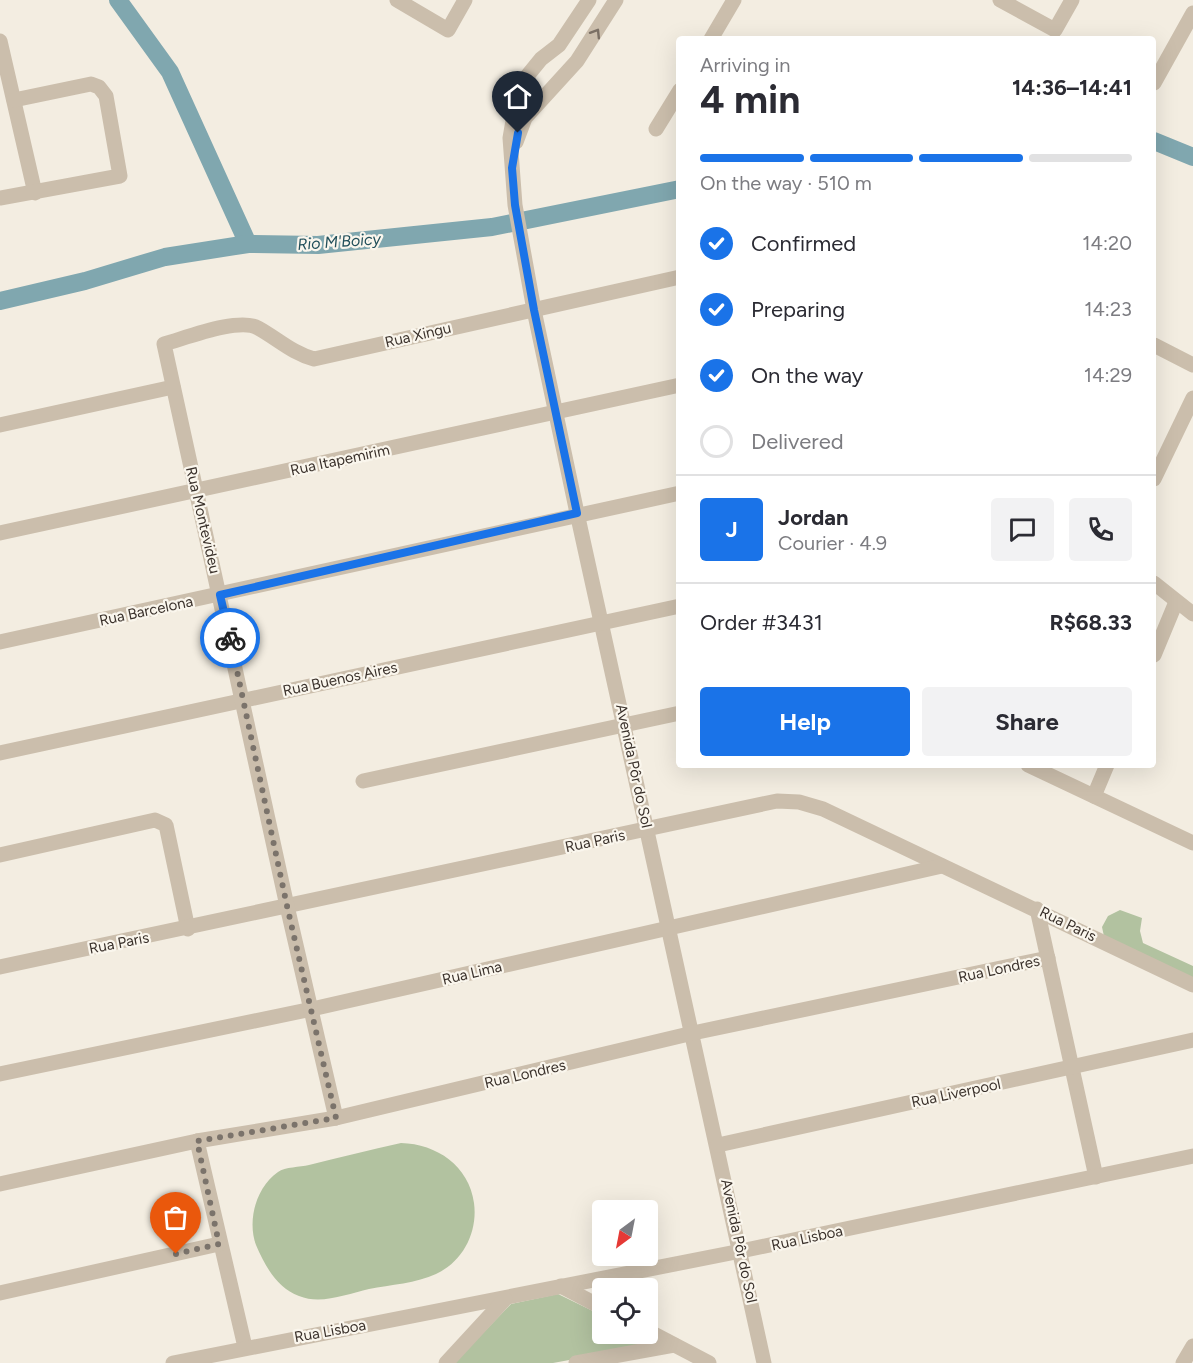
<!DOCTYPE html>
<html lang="en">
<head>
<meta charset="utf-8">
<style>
  :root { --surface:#fff; --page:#f2f2f3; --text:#2b2b33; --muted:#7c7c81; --line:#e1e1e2; --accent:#1a73e8 }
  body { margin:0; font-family:Figtree,sans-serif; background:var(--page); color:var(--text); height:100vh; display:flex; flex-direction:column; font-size:22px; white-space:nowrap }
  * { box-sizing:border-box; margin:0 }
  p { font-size:20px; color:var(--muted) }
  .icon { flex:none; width:33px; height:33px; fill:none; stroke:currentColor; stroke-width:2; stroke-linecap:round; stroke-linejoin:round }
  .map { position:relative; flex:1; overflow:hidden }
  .drawer { position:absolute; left:676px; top:36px; width:480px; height:732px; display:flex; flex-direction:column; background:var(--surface); border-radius:6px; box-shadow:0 6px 24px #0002 }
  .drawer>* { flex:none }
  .needle { width:39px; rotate:212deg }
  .buttons { position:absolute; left:592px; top:1200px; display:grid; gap:12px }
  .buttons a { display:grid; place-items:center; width:66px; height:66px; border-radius:6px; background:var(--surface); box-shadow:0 6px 24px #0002; font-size:30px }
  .pin { position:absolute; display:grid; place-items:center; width:51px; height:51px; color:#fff; margin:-62px -26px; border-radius:50% 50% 50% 0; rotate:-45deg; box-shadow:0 0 6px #0007 }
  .pin .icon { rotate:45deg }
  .courier { position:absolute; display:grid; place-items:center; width:60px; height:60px; margin:-30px; border:4px solid #1a73e8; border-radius:50%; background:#fff; color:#222; box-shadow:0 2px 8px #0007 }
  .summary em { font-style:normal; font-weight:700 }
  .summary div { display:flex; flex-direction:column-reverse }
  .summary { display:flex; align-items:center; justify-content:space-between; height:102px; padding:0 24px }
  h1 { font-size:39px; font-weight:700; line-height:45px }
  .bar { display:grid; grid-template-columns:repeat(4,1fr); gap:9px 6px; align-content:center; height:72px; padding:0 24px }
  .bar i { height:8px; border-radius:4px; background:var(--line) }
  .bar .active { background:var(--accent) }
  .bar p { grid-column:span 4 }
  .line { display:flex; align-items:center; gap:15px; padding:0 24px; border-top:2px solid var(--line) }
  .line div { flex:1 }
  .round { display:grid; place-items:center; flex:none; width:63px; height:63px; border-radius:6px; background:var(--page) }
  ol { padding:0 24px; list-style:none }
  li { display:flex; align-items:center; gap:18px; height:66px }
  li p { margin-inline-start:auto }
  li .icon { padding:6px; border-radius:50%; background:var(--accent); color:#fff; stroke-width:4 }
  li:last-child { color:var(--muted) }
  li i { width:33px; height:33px; border:3px solid var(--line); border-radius:50% }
  .action { display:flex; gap:12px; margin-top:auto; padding:12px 24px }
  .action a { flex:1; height:69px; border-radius:6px; background:var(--accent); color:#fff; font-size:24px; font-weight:700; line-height:69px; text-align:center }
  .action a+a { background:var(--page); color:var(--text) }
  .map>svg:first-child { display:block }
  .green { fill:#b2c2a0 }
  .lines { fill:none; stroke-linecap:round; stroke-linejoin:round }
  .river { stroke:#80a7af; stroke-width:18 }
  .minor { stroke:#cbbeac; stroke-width:15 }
  .oneway { stroke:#7b7065 }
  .done { stroke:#7b736b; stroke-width:6; stroke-dasharray:0 10.8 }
  .route { stroke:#1a73e8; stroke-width:8 }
  .labels { text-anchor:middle; stroke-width:4.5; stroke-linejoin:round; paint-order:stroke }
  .street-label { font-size:15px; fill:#3a312b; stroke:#faf6ed }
  .water-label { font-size:16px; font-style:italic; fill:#214f5a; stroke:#faf6ed }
</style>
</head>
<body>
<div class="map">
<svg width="1193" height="1363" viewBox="0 0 1193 1363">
  <rect width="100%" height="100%" fill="#f3ede1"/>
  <g class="green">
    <path d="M 1120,910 L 1142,918 L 1140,931 L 1143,943 L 1193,966 L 1193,980 L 1105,941 L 1102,927 L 1108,916 Z"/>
    <path d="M 401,1143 C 437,1144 469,1166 474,1203 C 478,1232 463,1262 436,1274 C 417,1283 390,1285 369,1289 C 347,1294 321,1305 299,1296 C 277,1288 265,1266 256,1245 C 247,1221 256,1187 278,1172 C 285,1167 300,1167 309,1165 C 340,1157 370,1150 401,1143 Z"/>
    <path d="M 558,1294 L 603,1316 L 603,1334 L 636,1334 L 656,1344 L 553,1363 L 454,1363 L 511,1304 Z"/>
  </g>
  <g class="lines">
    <g class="river">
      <path d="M 118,0 L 170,72 L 248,244"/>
      <path d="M 1154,141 L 1193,157"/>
      <path d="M 0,301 L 85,281 L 165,257 L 248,244 L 318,245 L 492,227 L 680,189"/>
    </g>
    <g class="minor">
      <path d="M 397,0 L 448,30 L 465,0"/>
      <path d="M 589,0 L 559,45 L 541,59 L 519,86 L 510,138 L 515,205 L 534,310 L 577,513 L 764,1363"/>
      <path d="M 1000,0 L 1055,30 L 1072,0"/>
      <path d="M 711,39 L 734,0"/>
      <path d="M 0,41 L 35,193"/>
      <path d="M 1154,83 L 1193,13"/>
      <path d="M 656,129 L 680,90"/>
      <path d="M 516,142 L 525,118 L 577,61 L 616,0"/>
      <path d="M 0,198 L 120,176 L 106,96 L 99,87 L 91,84 L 14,100"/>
      <path d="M 1154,345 L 1193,365"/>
      <path d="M 0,425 L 173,387"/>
      <path d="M 1154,479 L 1193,398"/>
      <path d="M 0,533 L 680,385"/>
      <path d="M 1154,583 L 1193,614"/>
      <path d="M 0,642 L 680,493"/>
      <path d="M 1154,655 L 1176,602"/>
      <path d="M 0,753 L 680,606"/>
      <path d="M 1028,765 L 1193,843"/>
      <path d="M 363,781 L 680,713"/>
      <path d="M 1094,796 L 1107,765"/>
      <path d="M 0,855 L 155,820 L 166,825 L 188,929"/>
      <path d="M 1037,909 L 1096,1177"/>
      <path d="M 0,967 L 777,801 L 799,802 L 823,809 L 1193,985"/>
      <path d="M 0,1074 L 312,1009 L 942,866"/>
      <path d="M 336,1118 L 287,906 L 164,344 C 186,338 239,317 258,328 C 278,339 292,353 314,359 L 680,277"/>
      <path d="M 197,1141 L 245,1347"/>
      <path d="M 718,1145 L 1193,1040"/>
      <path d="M 0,1184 L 197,1141 L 336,1118 L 693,1033 L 1048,958"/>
      <path d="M 561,1286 L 603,1308"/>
      <path d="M 0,1293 L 219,1244"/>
      <path d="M 648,1331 L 709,1363"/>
      <path d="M 173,1363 L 741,1251 L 1193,1156"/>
      <path d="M 446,1363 L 505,1299"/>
      <path d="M 576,1363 L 674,1345"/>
      <path d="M 1183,1363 L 1193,1346"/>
    </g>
  </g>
  <defs><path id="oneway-chevron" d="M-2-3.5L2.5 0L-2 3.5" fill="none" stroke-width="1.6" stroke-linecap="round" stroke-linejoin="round" transform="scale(1.5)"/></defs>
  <use class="oneway" href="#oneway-chevron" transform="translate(596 33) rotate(-58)"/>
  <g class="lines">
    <path class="done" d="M 176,1254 L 219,1244 L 197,1141 L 336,1118 L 287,906 L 230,638"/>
    <path class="route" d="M 230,638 L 220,595 L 577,513 L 534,310 L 515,205 L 512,168 L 518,133"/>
  </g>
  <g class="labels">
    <g class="street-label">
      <text transform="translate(418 335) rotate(-13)" y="5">Rua Xingu</text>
      <text transform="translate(340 460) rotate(-12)" y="5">Rua Itapemirim</text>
      <text transform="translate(203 520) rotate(77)" y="5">Rua Montevideu</text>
      <text transform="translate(146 611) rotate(-12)" y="5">Rua Barcelona</text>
      <text transform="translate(340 679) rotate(-12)" y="5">Rua Buenos Aires</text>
      <text transform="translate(634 766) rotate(78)" y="5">Avenida Pôr do Sol</text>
      <text transform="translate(595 841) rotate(-12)" y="5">Rua Paris</text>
      <text transform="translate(1068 924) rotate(26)" y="5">Rua Paris</text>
      <text transform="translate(119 943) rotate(-11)" y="5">Rua Paris</text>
      <text transform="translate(999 969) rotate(-12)" y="5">Rua Londres</text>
      <text transform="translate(472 973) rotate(-13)" y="5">Rua Lima</text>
      <text transform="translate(525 1074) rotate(-13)" y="5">Rua Londres</text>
      <text transform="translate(956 1093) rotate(-12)" y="5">Rua Liverpool</text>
      <text transform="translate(807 1238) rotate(-12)" y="5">Rua Lisboa</text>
      <text transform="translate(739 1241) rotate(78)" y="5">Avenida Pôr do Sol</text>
      <text transform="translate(330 1331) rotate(-10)" y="5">Rua Lisboa</text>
    </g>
    <g class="water-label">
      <text transform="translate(339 241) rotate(-4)" y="6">Rio M'Boicy</text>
    </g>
  </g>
</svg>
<div class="buttons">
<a><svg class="needle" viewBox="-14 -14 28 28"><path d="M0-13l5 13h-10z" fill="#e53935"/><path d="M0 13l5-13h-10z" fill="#7c7c81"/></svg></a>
<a><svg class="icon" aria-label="locate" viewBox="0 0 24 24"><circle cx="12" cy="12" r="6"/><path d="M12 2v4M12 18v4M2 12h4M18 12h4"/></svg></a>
</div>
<div class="pin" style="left:176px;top:1254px;background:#ea580c"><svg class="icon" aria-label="bag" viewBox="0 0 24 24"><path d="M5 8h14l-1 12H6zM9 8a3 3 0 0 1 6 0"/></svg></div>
<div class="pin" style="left:518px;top:133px;background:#1f2937"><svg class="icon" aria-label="home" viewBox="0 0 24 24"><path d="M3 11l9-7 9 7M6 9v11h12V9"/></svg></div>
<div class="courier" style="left:230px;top:638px"><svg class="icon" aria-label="bike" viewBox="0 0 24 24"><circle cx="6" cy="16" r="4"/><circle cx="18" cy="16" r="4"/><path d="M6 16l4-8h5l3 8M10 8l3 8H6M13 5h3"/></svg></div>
<section class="drawer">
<div class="summary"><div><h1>4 min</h1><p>Arriving in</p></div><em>14:36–14:41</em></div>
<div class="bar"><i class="active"></i><i class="active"></i><i class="active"></i><i></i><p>On the way · 510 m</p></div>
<ol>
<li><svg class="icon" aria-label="check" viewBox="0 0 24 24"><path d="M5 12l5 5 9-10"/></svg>Confirmed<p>14:20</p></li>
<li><svg class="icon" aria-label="check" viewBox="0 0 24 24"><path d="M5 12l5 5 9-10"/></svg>Preparing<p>14:23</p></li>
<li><svg class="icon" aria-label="check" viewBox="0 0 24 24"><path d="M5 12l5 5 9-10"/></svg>On the way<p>14:29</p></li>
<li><i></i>Delivered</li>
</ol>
<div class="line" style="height:108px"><b class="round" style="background:var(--accent);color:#fff">J</b><div><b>Jordan</b><p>Courier · 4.9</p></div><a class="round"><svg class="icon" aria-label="chat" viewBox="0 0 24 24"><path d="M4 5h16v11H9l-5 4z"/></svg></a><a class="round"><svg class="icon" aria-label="phone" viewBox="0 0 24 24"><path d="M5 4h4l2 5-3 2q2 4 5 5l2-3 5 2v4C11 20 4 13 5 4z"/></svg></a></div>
<div class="line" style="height:78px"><div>Order #3431</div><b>R$68.33</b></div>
<div class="action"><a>Help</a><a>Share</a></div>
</section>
</div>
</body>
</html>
